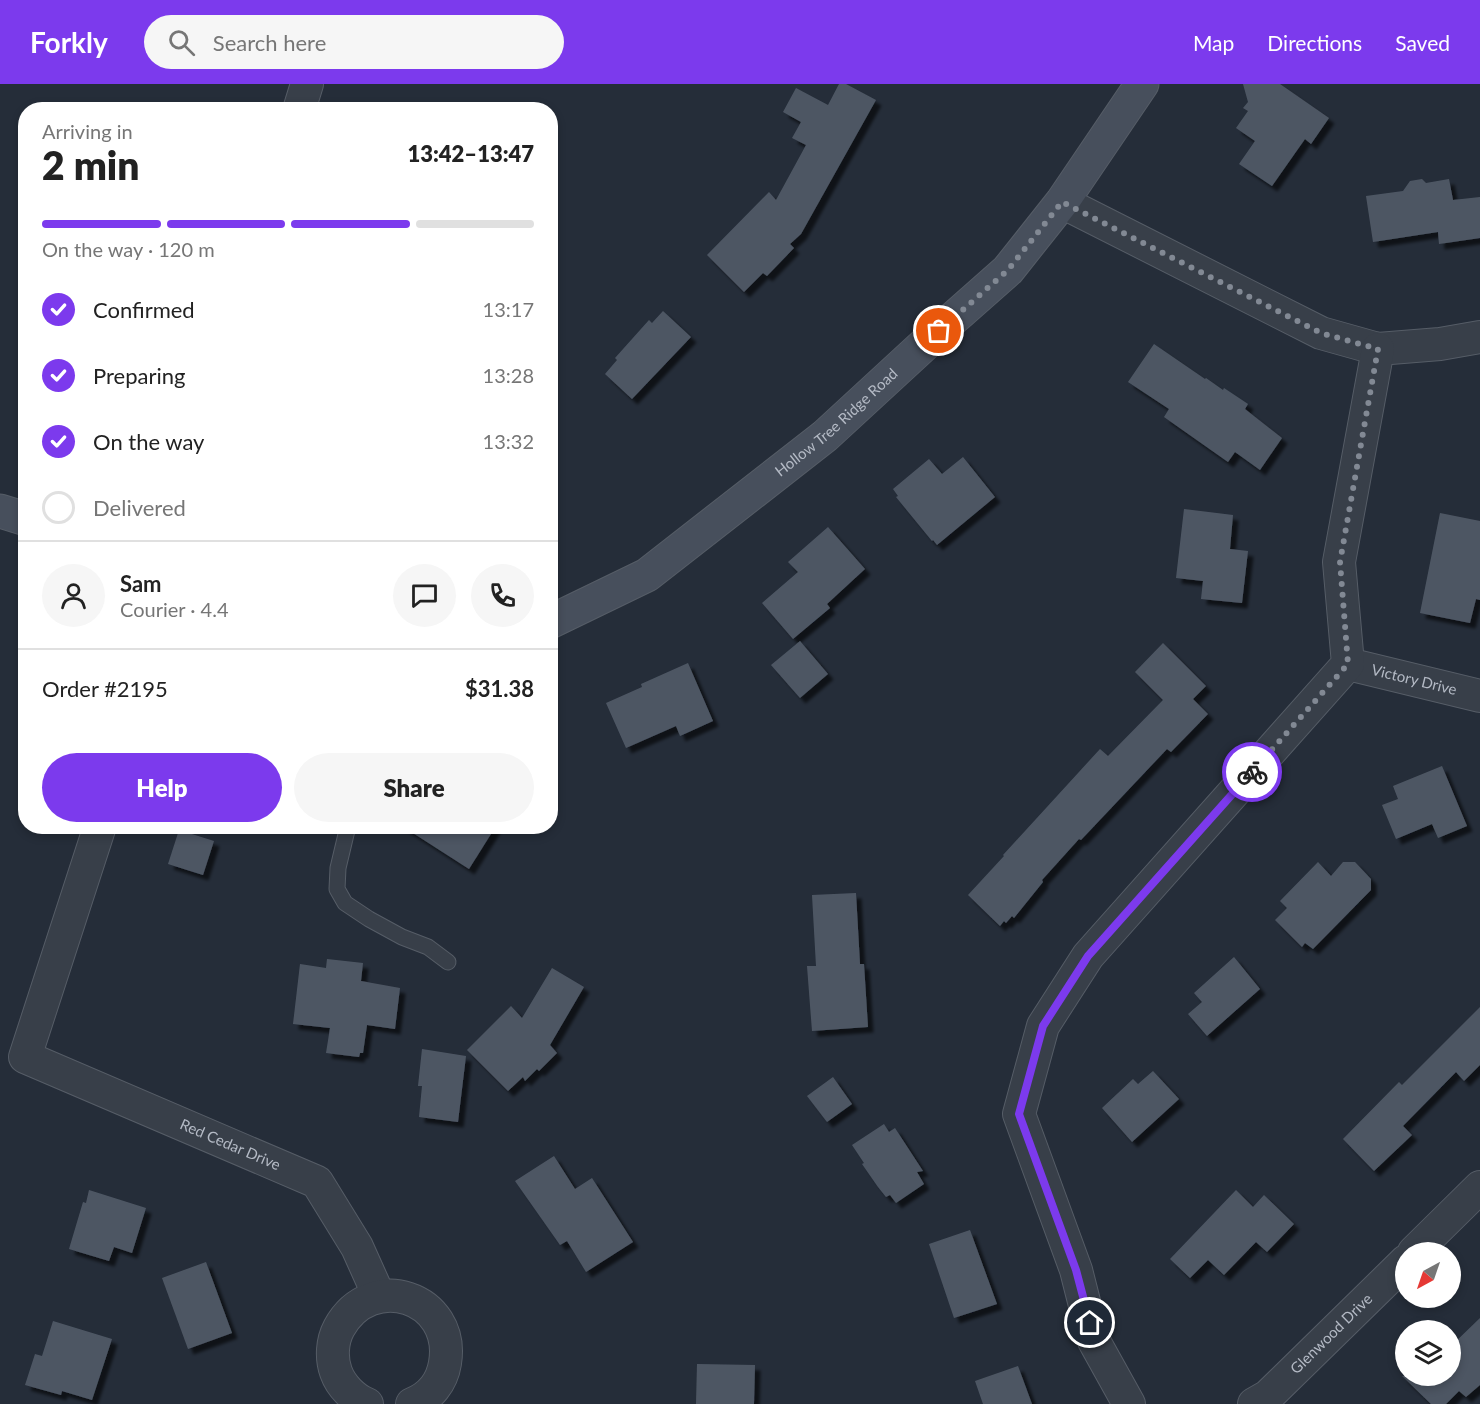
<!DOCTYPE html>
<html lang="en">
<head>
<meta charset="utf-8">
<style>
  :root { --surface:#fff; --page:#f6f6f6; --text:#222; --muted:#767676; --line:#e0e0e0; --accent:#7c3aed }
  body { margin:0; font-family:Lato,sans-serif; background:var(--page); color:var(--text); height:100vh; display:flex; flex-direction:column; font-size:22px; white-space:nowrap }
  * { box-sizing:border-box; margin:0 }
  p { font-size:20px; color:var(--muted) }
  .icon { flex:none; width:33px; height:33px; fill:none; stroke:currentColor; stroke-width:2; stroke-linecap:round; stroke-linejoin:round }
  .map { position:relative; flex:1; overflow:hidden }
  .side { position:absolute; left:18px; top:18px; width:540px; height:732px; display:flex; flex-direction:column; background:var(--surface); border-radius:24px; box-shadow:0 3px 9px #0003 }
  .side>* { flex:none }
  .needle { width:39px; rotate:220deg }
  .fabs { position:absolute; left:1395px; top:1158px; display:grid; gap:12px }
  .fabs a { display:grid; place-items:center; width:66px; height:66px; border-radius:50%; background:var(--surface); box-shadow:0 3px 9px #0003; font-size:30px }
  .pin { position:absolute; display:grid; place-items:center; width:51px; height:51px; color:#fff; margin:-26px; border:3px solid #fff; border-radius:50%; box-shadow:0 2px 6px #0007 }
  .courier { position:absolute; display:grid; place-items:center; width:60px; height:60px; margin:-30px; border:4px solid #7c3aed; border-radius:50%; background:#fff; color:#222; box-shadow:0 2px 8px #0007 }
  .head em { font-style:normal; font-weight:800 }
  .head div { display:flex; flex-direction:column-reverse }
  .head { display:flex; align-items:center; justify-content:space-between; height:102px; padding:0 24px }
  h1 { font-size:39px; font-weight:800; line-height:45px }
  .bar { display:grid; grid-template-columns:repeat(4,1fr); gap:9px 6px; align-content:center; height:72px; padding:0 24px }
  .bar i { height:8px; border-radius:4px; background:var(--line) }
  .bar .on { background:var(--accent) }
  .bar p { grid-column:span 4 }
  .line { display:flex; align-items:center; gap:15px; padding:0 24px; border-top:2px solid var(--line) }
  .line div { flex:1 }
  .round { display:grid; place-items:center; flex:none; width:63px; height:63px; border-radius:32px; background:var(--page) }
  ol { padding:0 24px; list-style:none }
  li { display:flex; align-items:center; gap:18px; height:66px }
  li p { margin-inline-start:auto }
  li .icon { padding:6px; border-radius:50%; background:var(--accent); color:#fff; stroke-width:4 }
  li:last-child { color:var(--muted) }
  li i { width:33px; height:33px; border:3px solid var(--line); border-radius:50% }
  .action { display:flex; gap:12px; margin-top:auto; padding:12px 24px }
  .action a { flex:1; height:69px; border-radius:36px; background:var(--accent); color:#fff; font-size:24px; font-weight:800; line-height:69px; text-align:center }
  .action a+a { background:var(--page); color:var(--text) }
  header { display:flex; align-items:center; gap:36px; box-sizing:border-box; height:84px; padding:0 30px; background:var(--accent); color:#fff }
  header strong { font-size:28px }
  nav { display:flex; gap:33px; margin-inline-start:auto; font-size:21px }
  .search { width:420px; height:54px; background:var(--page); display:flex; align-items:center; gap:15px; box-sizing:border-box; padding:0 21px; border-radius:33px; color:var(--muted); font-size:22px }
  .map>svg:first-child { display:block }
  .building { fill:#4e5764; filter:url(#shadow) }
  .lines { fill:none; stroke-linecap:round; stroke-linejoin:round }
  .service-casing { stroke:#565d67; stroke-width:17 }
  .minor-casing { stroke:#565d67; stroke-width:34 }
  .secondary-casing { stroke:#565d67; stroke-width:35 }
  .service { stroke:#383f49; stroke-width:15 }
  .minor { stroke:#383f49; stroke-width:32 }
  .secondary { stroke:#474f5c; stroke-width:33 }
  .done { stroke:#828994; stroke-width:6; stroke-dasharray:0 10.8 }
  .route { stroke:#7c3aed; stroke-width:8 }
  .labels { text-anchor:middle; stroke-width:5; stroke-linejoin:round; paint-order:stroke }
  .street-label { font-size:15px; fill:#b4bac5; stroke:#1d242e }
</style>
</head>
<body>
<header>
<strong>Forkly</strong>
<div class="search"><svg class="icon" aria-label="search" viewBox="0 0 24 24"><circle cx="10" cy="10" r="6"/><path d="M15 15l6 6"/></svg>Search here</div>
<nav><a>Map</a><a>Directions</a><a>Saved</a></nav>
</header>
<div class="map">
<svg width="1480" height="1320" viewBox="0 0 1480 1320">
  <defs>
    <filter id="shadow"><feDropShadow dx="5.5" dy="5.5" stdDeviation="1.5" flood-color="#0009"/></filter>
  </defs>
  <rect width="100%" height="100%" fill="#252d39"/>
  <g class="building">
    <path d="M 839,0 L 846,0 L 876,16 L 801,150 L 790,160 L 794,164 L 767,192 L 763,189 L 744,208 L 707,171 L 769,108 L 776,116 L 806,61 L 792,54 L 801,38 L 783,28 L 796,4 L 828,21 Z"/>
    <path d="M 1243,0 L 1280,0 L 1329,34 L 1311,60 L 1305,55 L 1272,102 L 1239,80 L 1255,57 L 1236,44 L 1248,27 L 1243,24 L 1248,18 Z"/>
    <path d="M 1422,95 L 1426,99 L 1449,95 L 1453,116 L 1480,113 L 1480,154 L 1439,160 L 1438,148 L 1373,158 L 1366,112 L 1403,107 L 1410,97 Z"/>
    <path d="M 663,227 L 691,253 L 632,315 L 605,290 L 617,276 L 615,274 L 649,236 L 652,239 Z"/>
    <path d="M 1154,260 L 1205,295 L 1206,294 L 1223,306 L 1224,304 L 1248,320 L 1245,325 L 1282,354 L 1260,386 L 1235,368 L 1228,378 L 1164,333 L 1169,325 L 1128,298 Z"/>
    <path d="M 963,373 L 995,413 L 937,461 L 933,456 L 932,457 L 896,413 L 898,412 L 893,405 L 929,375 L 942,390 Z"/>
    <path d="M 1184,425 L 1233,431 L 1230,465 L 1248,467 L 1242,519 L 1201,515 L 1203,497 L 1176,494 Z"/>
    <path d="M 1440,429 L 1480,437 L 1480,516 L 1476,515 L 1470,539 L 1420,529 Z"/>
    <path d="M 828,443 L 865,485 L 827,520 L 830,524 L 793,555 L 762,519 L 798,488 L 788,478 Z"/>
    <path d="M 800,557 L 828,590 L 800,614 L 771,581 Z"/>
    <path d="M 1163,559 L 1206,602 L 1193,615 L 1208,630 L 1171,668 L 1167,665 L 1081,756 L 1079,755 L 1042,796 L 1043,798 L 1014,834 L 1012,832 L 1006,839 L 1004,837 L 1000,842 L 968,811 L 1004,772 L 1003,771 L 1100,665 L 1108,672 L 1163,616 L 1135,588 Z"/>
    <path d="M 688,579 L 713,637 L 680,652 L 676,642 L 626,664 L 606,619 L 642,603 L 641,600 Z"/>
    <path d="M 1442,682 L 1467,742 L 1438,754 L 1432,740 L 1396,755 L 1382,721 L 1398,715 L 1393,702 Z"/>
    <path d="M 402,742 L 496,742 L 469,785 Z"/>
    <path d="M 179,746 L 214,757 L 203,791 L 168,780 Z"/>
    <path d="M 1318,778 L 1331,792 L 1343,778 L 1355,778 L 1371,795 L 1371,806 L 1313,865 L 1305,859 L 1302,863 L 1275,836 L 1287,824 L 1280,817 Z"/>
    <path d="M 856,809 L 860,880 L 864,880 L 868,943 L 812,947 L 807,882 L 816,882 L 812,811 Z"/>
    <path d="M 1234,873 L 1260,905 L 1207,952 L 1188,930 L 1202,918 L 1194,909 Z"/>
    <path d="M 327,875 L 363,879 L 361,897 L 400,904 L 395,945 L 367,941 L 363,969 L 360,969 L 359,973 L 326,969 L 330,944 L 293,940 L 300,880 L 326,884 Z"/>
    <path d="M 552,884 L 584,903 L 550,961 L 557,969 L 539,987 L 537,985 L 525,997 L 523,993 L 508,1007 L 467,966 L 511,922 L 522,934 Z"/>
    <path d="M 1480,923 L 1480,981 L 1464,997 L 1456,988 L 1403,1042 L 1412,1051 L 1374,1087 L 1343,1055 L 1399,998 L 1402,1001 Z"/>
    <path d="M 422,965 L 466,972 L 458,1038 L 419,1033 L 422,1002 L 418,1002 Z"/>
    <path d="M 1153,987 L 1179,1015 L 1132,1058 L 1102,1024 L 1133,995 L 1138,1000 Z"/>
    <path d="M 833,993 L 852,1020 L 827,1038 L 807,1012 Z"/>
    <path d="M 884,1040 L 889,1048 L 895,1044 L 923,1087 L 917,1088 L 924,1100 L 896,1119 L 890,1111 L 886,1113 L 878,1103 L 862,1080 L 864,1079 L 852,1061 Z"/>
    <path d="M 554,1072 L 575,1105 L 592,1094 L 633,1158 L 586,1188 L 567,1157 L 560,1161 L 515,1097 Z"/>
    <path d="M 89,1106 L 146,1124 L 132,1169 L 114,1163 L 109,1177 L 69,1165 L 83,1118 L 86,1119 Z"/>
    <path d="M 1236,1106 L 1253,1123 L 1264,1111 L 1294,1140 L 1267,1168 L 1256,1158 L 1224,1191 L 1208,1176 L 1190,1194 L 1170,1175 Z"/>
    <path d="M 970,1146 L 997,1220 L 954,1234 L 929,1160 Z"/>
    <path d="M 206,1178 L 232,1249 L 188,1265 L 162,1194 Z"/>
    <path d="M 1480,1234 L 1480,1301 L 1466,1313 L 1459,1307 L 1446,1320 L 1431,1320 L 1402,1292 L 1450,1292 L 1450,1263 Z"/>
    <path d="M 53,1237 L 112,1255 L 92,1316 L 62,1307 L 61,1311 L 25,1301 L 35,1270 L 42,1272 Z"/>
    <path d="M 697,1280 L 755,1281 L 754,1320 L 696,1320 Z"/>
    <path d="M 1018,1282 L 1032,1320 L 983,1320 L 975,1297 Z"/>
  </g>
  <g class="lines">
    <g class="service-casing">
      <path id="service" d="M 348,742 L 338,784 L 337,805 L 345,819 L 369,835 L 402,853 L 428,863 L 448,878"/>
    </g>
    <g class="minor-casing">
      <g id="minor">
        <path d="M 299,26 L 307,0"/>
        <path d="M 1062,118 L 1321,249 L 1378,265 L 1440,260 L 1480,253"/>
        <path id="s1" d="M 1348,580 L 1480,612"/>
        <path id="s2" d="M 100,742 L 25,973 L 317,1098 L 357,1163 L 379,1212"/>
        <path d="M 1414,1168 L 1480,1103"/>
        <path d="M 367,1320 C 354,1315 341,1302 336,1288 C 331,1274 332,1257 339,1244 C 371,1185 456,1213 445,1279 C 442,1298 430,1313 412,1320"/>
        <path d="M 1129,1320 L 1094,1257 L 1076,1186 L 1019,1030 L 1043,942 L 1088,872 L 1348,580 L 1339,478 L 1378,265"/>
        <path id="s3" d="M 1254,1320 L 1268,1312 L 1406,1177"/>
      </g>
    </g>
    <g class="secondary-casing">
      <g id="secondary">
        <path d="M 0,427 L 26,435"/>
        <path id="s4" d="M 550,538 L 647,491 L 825,352 L 939,247 L 1008,186 L 1062,118 L 1142,0"/>
      </g>
    </g>
    <use href="#service" class="service"/>
    <use href="#minor" class="minor"/>
    <use href="#secondary" class="secondary"/>
  </g>
  <g class="lines">
    <path class="done" d="M 939,247 L 1008,186 L 1062,118 L 1321,249 L 1378,265 L 1340,478 L 1348,580 L 1252,688"/>
    <path class="route" d="M 1090,1239 L 1076,1186 L 1019,1030 L 1043,942 L 1088,872 L 1252,688"/>
  </g>
  <g class="labels">
    <g class="street-label">
      <text dy="5" stroke="none"><textPath href="#s4" startOffset="351">Hollow Tree Ridge Road</textPath></text>
      <text dy="5" stroke="none"><textPath href="#s1" startOffset="68">Victory Drive</textPath></text>
      <text dy="5" stroke="none"><textPath href="#s2" startOffset="466">Red Cedar Drive</textPath></text>
      <text dy="5" stroke="none"><textPath href="#s3" startOffset="105">Glenwood Drive</textPath></text>
    </g>
  </g>
</svg>
<div class="fabs">
<a><svg class="needle" viewBox="-14 -14 28 28"><path d="M0-13l5 13h-10z" fill="#e53935"/><path d="M0 13l5-13h-10z" fill="#767676"/></svg></a>
<a><svg class="icon" aria-label="layers" viewBox="0 0 24 24"><path d="M12 4l9 5-9 5-9-5zM3 14l9 5 9-5"/></svg></a>
</div>
<div class="pin" style="left:939px;top:247px;background:#ea580c"><svg class="icon" aria-label="bag" viewBox="0 0 24 24"><path d="M5 8h14l-1 12H6zM9 8a3 3 0 0 1 6 0"/></svg></div>
<div class="pin" style="left:1090px;top:1239px;background:#1f2937"><svg class="icon" aria-label="home" viewBox="0 0 24 24"><path d="M3 11l9-7 9 7M6 9v11h12V9"/></svg></div>
<div class="courier" style="left:1252px;top:688px"><svg class="icon" aria-label="bike" viewBox="0 0 24 24"><circle cx="6" cy="16" r="4"/><circle cx="18" cy="16" r="4"/><path d="M6 16l4-8h5l3 8M10 8l3 8H6M13 5h3"/></svg></div>
<section class="side">
<div class="head"><div><h1>2 min</h1><p>Arriving in</p></div><em>13:42–13:47</em></div>
<div class="bar"><i class="on"></i><i class="on"></i><i class="on"></i><i></i><p>On the way · 120 m</p></div>
<ol>
<li><svg class="icon" aria-label="check" viewBox="0 0 24 24"><path d="M5 12l5 5 9-10"/></svg>Confirmed<p>13:17</p></li>
<li><svg class="icon" aria-label="check" viewBox="0 0 24 24"><path d="M5 12l5 5 9-10"/></svg>Preparing<p>13:28</p></li>
<li><svg class="icon" aria-label="check" viewBox="0 0 24 24"><path d="M5 12l5 5 9-10"/></svg>On the way<p>13:32</p></li>
<li><i></i>Delivered</li>
</ol>
<div class="line" style="height:108px"><a class="round"><svg class="icon" aria-label="person" viewBox="0 0 24 24"><circle cx="12" cy="8" r="4"/><path d="M4 21q1-7 8-7t8 7"/></svg></a><div><b>Sam</b><p>Courier · 4.4</p></div><a class="round"><svg class="icon" aria-label="chat" viewBox="0 0 24 24"><path d="M4 5h16v11H9l-5 4z"/></svg></a><a class="round"><svg class="icon" aria-label="phone" viewBox="0 0 24 24"><path d="M5 4h4l2 5-3 2q2 4 5 5l2-3 5 2v4C11 20 4 13 5 4z"/></svg></a></div>
<div class="line" style="height:78px"><div>Order #2195</div><b>$31.38</b></div>
<div class="action"><a>Help</a><a>Share</a></div>
</section>
</div>
</body>
</html>
